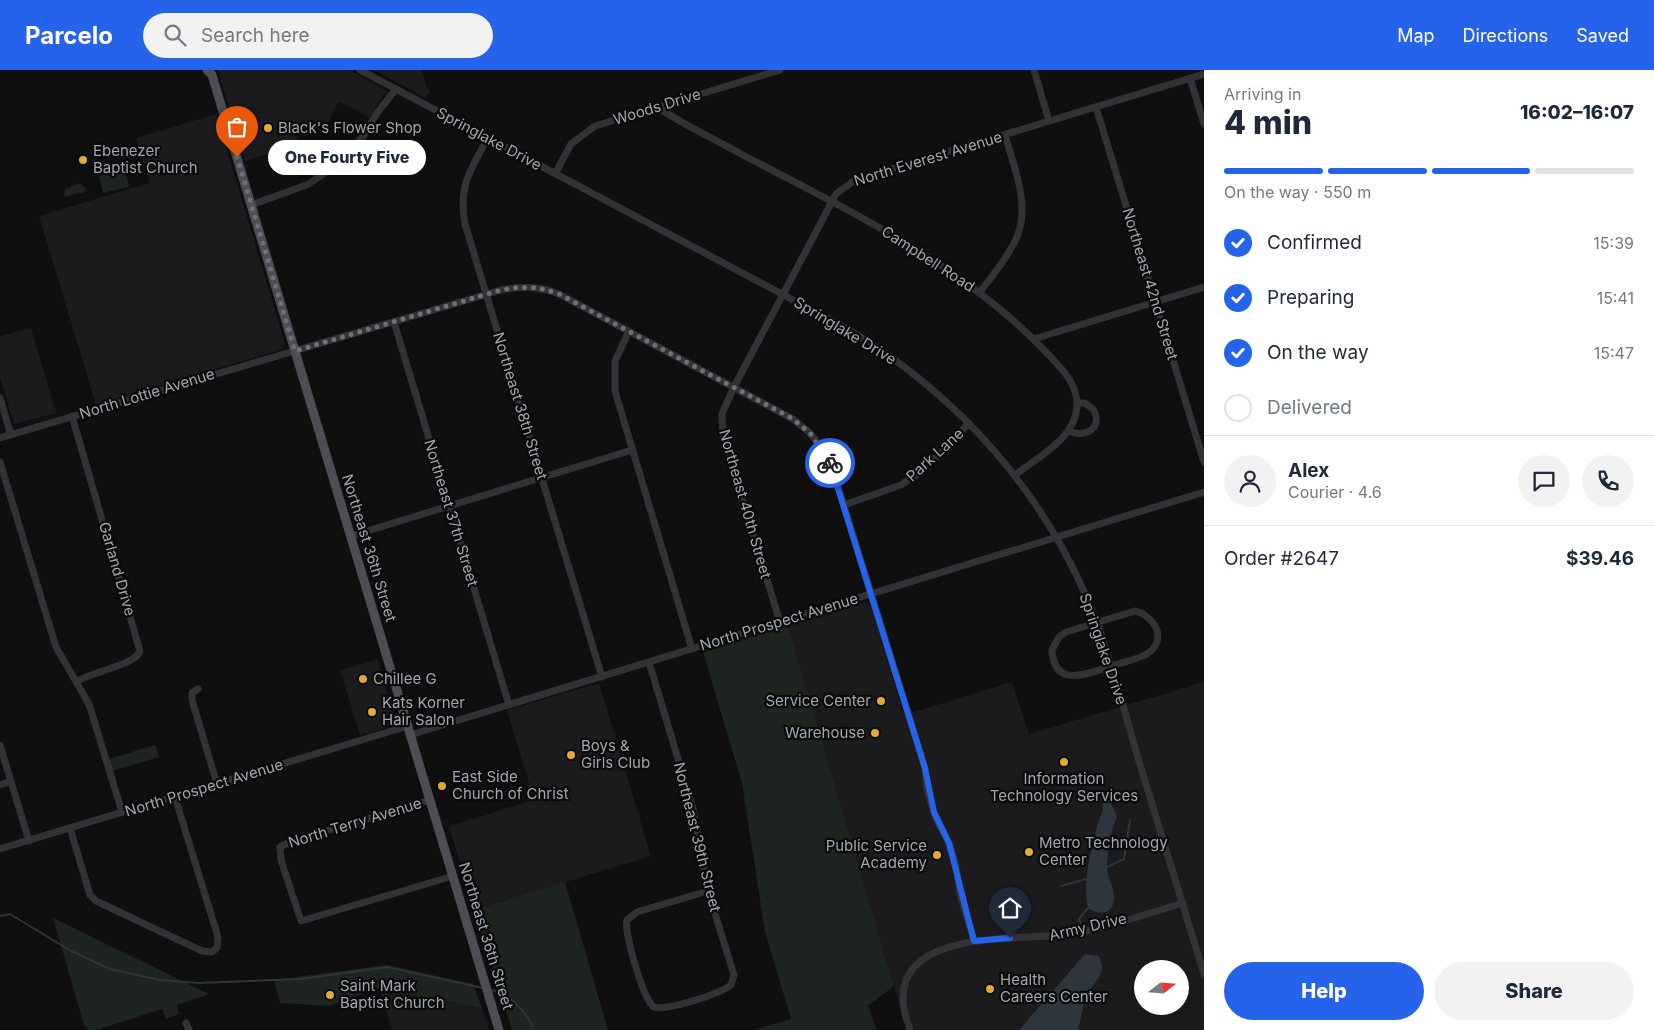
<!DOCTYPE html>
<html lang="en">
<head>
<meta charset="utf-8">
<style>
  :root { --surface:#fff; --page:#f2f2f3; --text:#1f2937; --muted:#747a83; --line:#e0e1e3; --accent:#2563eb }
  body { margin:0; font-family:Inter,sans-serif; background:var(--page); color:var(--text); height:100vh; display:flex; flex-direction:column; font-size:19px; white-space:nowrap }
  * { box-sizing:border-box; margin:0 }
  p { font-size:16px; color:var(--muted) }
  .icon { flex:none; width:28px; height:28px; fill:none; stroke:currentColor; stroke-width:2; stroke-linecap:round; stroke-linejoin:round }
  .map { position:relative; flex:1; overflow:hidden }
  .sheet { display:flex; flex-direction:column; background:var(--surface); width:450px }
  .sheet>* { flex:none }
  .needle { width:32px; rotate:73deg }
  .controls { position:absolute; left:1134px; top:890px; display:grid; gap:10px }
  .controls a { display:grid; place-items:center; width:55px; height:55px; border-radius:50%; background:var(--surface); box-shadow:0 5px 20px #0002; font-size:25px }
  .pin { position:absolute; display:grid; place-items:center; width:42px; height:42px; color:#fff; margin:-51px -21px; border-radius:50% 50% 50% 0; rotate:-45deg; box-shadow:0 0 5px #0007 }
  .pin .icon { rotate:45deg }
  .courier { position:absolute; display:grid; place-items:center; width:50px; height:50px; margin:-25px; border:4px solid #2563eb; border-radius:50%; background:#fff; color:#222; box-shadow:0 1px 6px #0007 }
  .bubble { position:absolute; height:35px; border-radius:18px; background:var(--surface); box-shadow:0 5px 20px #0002; font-size:16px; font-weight:800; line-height:35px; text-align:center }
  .headline em { font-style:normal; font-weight:800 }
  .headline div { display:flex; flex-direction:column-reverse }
  .headline { display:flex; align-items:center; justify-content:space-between; height:85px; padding:0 20px }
  h1 { font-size:32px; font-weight:800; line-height:38px }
  .bar { display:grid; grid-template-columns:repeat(4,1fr); gap:8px 5px; align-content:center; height:60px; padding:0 20px }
  .bar i { height:6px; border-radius:4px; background:var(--line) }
  .bar .current { background:var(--accent) }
  .bar p { grid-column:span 4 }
  .line { display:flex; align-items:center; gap:12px; padding:0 20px; border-top:1px solid var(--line) }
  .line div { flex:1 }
  .round { display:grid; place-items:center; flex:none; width:52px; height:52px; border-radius:26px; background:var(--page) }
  ol { padding:0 20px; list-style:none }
  li { display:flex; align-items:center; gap:15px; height:55px }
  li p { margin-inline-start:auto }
  li .icon { padding:5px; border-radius:50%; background:var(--accent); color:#fff; stroke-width:4 }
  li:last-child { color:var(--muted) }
  li i { width:28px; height:28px; border:2px solid var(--line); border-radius:50% }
  .primary-button { display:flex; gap:10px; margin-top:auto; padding:10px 20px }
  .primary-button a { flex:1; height:58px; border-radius:30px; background:var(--accent); color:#fff; font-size:20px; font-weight:800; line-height:58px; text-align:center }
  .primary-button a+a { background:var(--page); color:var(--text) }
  header { display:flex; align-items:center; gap:30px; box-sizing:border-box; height:70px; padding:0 25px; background:var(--accent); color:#fff }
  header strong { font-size:24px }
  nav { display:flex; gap:28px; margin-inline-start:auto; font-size:18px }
  .search { width:350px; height:45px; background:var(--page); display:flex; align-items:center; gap:12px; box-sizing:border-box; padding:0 18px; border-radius:28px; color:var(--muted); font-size:19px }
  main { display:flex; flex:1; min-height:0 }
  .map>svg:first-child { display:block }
  .built { fill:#1b1b1d; fill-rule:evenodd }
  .green { fill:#1e241f }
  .water { fill:#2e353c }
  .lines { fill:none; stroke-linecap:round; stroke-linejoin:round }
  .stream { stroke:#2e353c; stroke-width:2 }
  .minor { stroke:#323337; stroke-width:7 }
  .major { stroke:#4d4e54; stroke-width:9 }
  .done { stroke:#6e7178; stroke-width:5; stroke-dasharray:0 9 }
  .route { stroke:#2563eb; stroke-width:6 }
  .poi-dot { fill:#e1aa36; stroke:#0a0a0b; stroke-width:2 }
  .labels { text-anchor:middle; stroke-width:4.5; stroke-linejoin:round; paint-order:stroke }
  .street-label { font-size:15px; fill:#a1a6b0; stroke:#0a0a0b }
  .poi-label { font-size:15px; fill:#a1a6b0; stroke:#0a0a0b; text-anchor:start }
</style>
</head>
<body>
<header>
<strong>Parcelo</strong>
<div class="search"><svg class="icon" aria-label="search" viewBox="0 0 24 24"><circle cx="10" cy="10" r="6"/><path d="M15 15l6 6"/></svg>Search here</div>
<nav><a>Map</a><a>Directions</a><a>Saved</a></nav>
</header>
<main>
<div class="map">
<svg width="1204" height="960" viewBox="0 0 1204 960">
  <rect width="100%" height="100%" fill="#0f0f10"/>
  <g class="built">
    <path d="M 218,0 L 350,0 L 388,22 L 387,25 L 383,25 L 370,48 L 339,31 L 323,62 L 303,52 L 295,59 L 300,75 L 245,91 Z"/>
    <path d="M 374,0 L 422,0 L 427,18 L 430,20 L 426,28 Z"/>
    <path d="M 216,44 L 285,274 L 279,280 L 96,335 L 39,146 L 150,113 L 136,68 Z"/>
    <path d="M 31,258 L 56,343 L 14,354 L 0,308 L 0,266 Z"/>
    <path d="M 859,532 L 867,533 L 872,538 L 904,645 L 1012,612 L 1029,664 L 1204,612 L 1204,960 L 907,960 L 788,555 ZM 1142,899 L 1180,899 L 1180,936 L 1142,936 Z"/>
    <path d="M 378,589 L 395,655 L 360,665 L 340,600 Z"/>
    <path d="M 599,613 L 651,786 L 474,840 L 449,756 L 534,730 L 507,640 Z"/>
    <path d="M 379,918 L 482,938 L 489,960 L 392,960 Z"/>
  </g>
  <g class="green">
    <path d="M 125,99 L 129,117 L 103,123 L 99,106 Z"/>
    <path d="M 80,113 L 86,119 L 85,122 L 64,127 L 65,119 Z"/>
    <path d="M 788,555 L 894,916 L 868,936 L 877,960 L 754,960 L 791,949 L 765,862 L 742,713 L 703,582 Z"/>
    <path d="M 155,675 L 159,687 L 112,701 L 109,689 Z"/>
    <path d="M 565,812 L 608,960 L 512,960 L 474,840 Z"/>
    <path d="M 53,848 L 209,924 L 177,935 L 179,944 L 166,949 L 162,939 L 97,960 L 89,960 L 84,955 Z"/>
    <path d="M 387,895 L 473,914 L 482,938 L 379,918 L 329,936 L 280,933 L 274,910 Z"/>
  </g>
  <g class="water">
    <path d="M 1104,724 L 1108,725 C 1110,734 1115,739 1117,747 C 1111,759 1107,783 1107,797 C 1107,807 1114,817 1114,827 C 1114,845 1099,846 1088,838 C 1083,812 1090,783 1097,757 C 1101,741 1105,746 1102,727 Z"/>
    <path d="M 1085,884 L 1098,886 C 1109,901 1095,911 1089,921 C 1083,932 1081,948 1078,960 L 1019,960 Z"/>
  </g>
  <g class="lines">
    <g class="stream">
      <path d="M 1107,797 L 1124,789 L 1130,750"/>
      <path d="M 1061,816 L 1086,809"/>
      <path d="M 0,846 L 10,844 L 71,881 L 110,899 L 160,910 L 198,913 L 301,909 L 387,897 L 483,918"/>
      <path d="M 1082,859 L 1079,849 L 1088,838"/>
      <path d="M 491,920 C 509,923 528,943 534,960"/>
    </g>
    <g class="minor">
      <path d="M 360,0 L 846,258 C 960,325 1050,428 1097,553 C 1113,597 1125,643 1138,688 C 1160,760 1182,832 1204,904"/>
      <path d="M 1034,0 L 1049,51"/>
      <path d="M 1190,8 L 1204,54"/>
      <path d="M 657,37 C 684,55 714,69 743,85 C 849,141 961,193 1045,281 C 1059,296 1077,312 1077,334 C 1077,368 1038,387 1015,405"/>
      <path d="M 1096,37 L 1204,392"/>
      <path d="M 488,68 C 470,100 458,117 465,154 L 602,607"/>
      <path d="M 555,104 L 571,74 L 595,56 L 780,0"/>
      <path d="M 251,135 L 309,114 L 341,91 L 362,68 L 377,43 L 396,19"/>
      <path d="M 980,222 C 992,206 1006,190 1015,171 C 1032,138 1014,97 1005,65"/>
      <path d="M 394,252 L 509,635"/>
      <path d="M 629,261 L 615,291 L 615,321 L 692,579"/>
      <path d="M 1034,269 L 1204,217"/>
      <path d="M 0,328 L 11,365"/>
      <path d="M 72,346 L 140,581 C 136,595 90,602 76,612"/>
      <path d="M 1069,361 C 1085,369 1104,357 1093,339 L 1085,333 L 1077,333"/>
      <path d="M 0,368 L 501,220 C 522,216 539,216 559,224 L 793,349 L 810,363 L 825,382 L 832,397 L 925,698 L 927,720 L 936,749 L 949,773 L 956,795 L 960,824 L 974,871"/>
      <path d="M 0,392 L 56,577 L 89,634 L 122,742"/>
      <path d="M 844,435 L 901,415 L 925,399 L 969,353"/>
      <path d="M 351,466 L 632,380"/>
      <path d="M 1135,541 C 1152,545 1167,565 1151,581 C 1142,589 1126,591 1115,595 C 1091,602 1054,621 1052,580 L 1059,567 L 1066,562 Z"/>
      <path d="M 780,552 L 723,365 L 722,344 L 734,317 L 836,124 L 855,110 L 1204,4"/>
      <path d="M 649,592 L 693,739 L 708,821 L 734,905 L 731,915 C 719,924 667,941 654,937 C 643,930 624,862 627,850 L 637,842 L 708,821"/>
      <path d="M 198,619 L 192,623 L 192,630 L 217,714"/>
      <path d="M 410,665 L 1204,422"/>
      <path d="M 0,675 L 29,771"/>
      <path d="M 0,715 L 11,711"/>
      <path d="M 430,730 L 290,772 L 280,777 L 281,790 L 301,851 L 453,806"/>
      <path d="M 70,758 L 90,825 L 96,831 L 202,881 L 212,882 L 217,878 L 218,867 L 175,727"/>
      <path d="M 0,779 L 408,656"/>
      <path d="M 186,953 L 189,960"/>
      <path d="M 910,960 C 907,949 902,938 903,927 C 904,858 1025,871 1069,864 C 1106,858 1147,844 1183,833"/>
    </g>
    <path class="major" d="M 207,0 L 212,5 L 240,98 L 499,960"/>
  </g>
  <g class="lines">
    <path class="done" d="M 237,87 L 295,281 L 501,220 C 522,216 538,216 559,224 L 793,349 L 810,363 L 830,393"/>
    <path class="route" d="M 830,393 L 925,698 L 934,742 L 949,773 L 974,871 L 1010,868"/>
  </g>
  <g class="poi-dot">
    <circle cx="268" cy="58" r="5"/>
    <circle cx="83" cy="90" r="5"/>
    <circle cx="363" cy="609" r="5"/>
    <circle cx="881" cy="631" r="5"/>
    <circle cx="372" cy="642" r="5"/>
    <circle cx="875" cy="663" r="5"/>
    <circle cx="571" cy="685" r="5"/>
    <circle cx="1064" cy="692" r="5"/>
    <circle cx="442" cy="716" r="5"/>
    <circle cx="1029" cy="782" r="5"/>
    <circle cx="937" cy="785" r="5"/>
    <circle cx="990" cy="919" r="5"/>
    <circle cx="330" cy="925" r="5"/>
  </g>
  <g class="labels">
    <g class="street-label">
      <text transform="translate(657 37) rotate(-17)" y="5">Woods Drive</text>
      <text transform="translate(489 69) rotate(28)" y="5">Springlake Drive</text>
      <text transform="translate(928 89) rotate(-17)" y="5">North Everest Avenue</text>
      <text transform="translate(928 189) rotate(33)" y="5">Campbell Road</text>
      <text transform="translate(1150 214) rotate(73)" y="5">Northeast 42nd Street</text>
      <text transform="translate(845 261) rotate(31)" y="5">Springlake Drive</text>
      <text transform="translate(147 324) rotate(-17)" y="5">North Lottie Avenue</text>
      <text transform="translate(520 336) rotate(73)" y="5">Northeast 38th Street</text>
      <text transform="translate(935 385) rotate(-42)" y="5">Park Lane</text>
      <text transform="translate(745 434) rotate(74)" y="5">Northeast 40th Street</text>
      <text transform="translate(451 443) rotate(73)" y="5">Northeast 37th Street</text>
      <text transform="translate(369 478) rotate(73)" y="5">Northeast 36th Street</text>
      <text transform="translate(117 499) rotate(74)" y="5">Garland Drive</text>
      <text transform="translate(779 552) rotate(-17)" y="5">North Prospect Avenue</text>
      <text transform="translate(1103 579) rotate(71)" y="5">Springlake Drive</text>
      <text transform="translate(204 718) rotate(-17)" y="5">North Prospect Avenue</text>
      <text transform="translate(355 753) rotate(-17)" y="5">North Terry Avenue</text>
      <text transform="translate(697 767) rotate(76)" y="5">Northeast 39th Street</text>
      <text transform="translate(1088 857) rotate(-13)" y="5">Army Drive</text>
      <text transform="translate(486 866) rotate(73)" y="5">Northeast 36th Street</text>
    </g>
    <g class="poi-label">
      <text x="278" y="63">Black's Flower Shop</text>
      <text x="93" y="86">Ebenezer<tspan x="93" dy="17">Baptist Church</tspan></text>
      <text x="373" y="614">Chillee G</text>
      <text x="871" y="636" text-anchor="end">Service Center</text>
      <text x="382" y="638">Kats Korner<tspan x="382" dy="17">Hair Salon</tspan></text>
      <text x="865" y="668" text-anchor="end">Warehouse</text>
      <text x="581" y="681">Boys &amp;<tspan x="581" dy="17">Girls Club</tspan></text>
      <text x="452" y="712">East Side<tspan x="452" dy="17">Church of Christ</tspan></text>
      <text x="1064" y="714" text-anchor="middle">Information<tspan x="1064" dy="17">Technology Services</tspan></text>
      <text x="1039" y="778">Metro Technology<tspan x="1039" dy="17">Center</tspan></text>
      <text x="927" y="781" text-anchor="end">Public Service<tspan x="927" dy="17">Academy</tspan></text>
      <text x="1000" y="915">Health<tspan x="1000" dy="17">Careers Center</tspan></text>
      <text x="340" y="921">Saint Mark<tspan x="340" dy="17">Baptist Church</tspan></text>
    </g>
  </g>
</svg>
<div class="controls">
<a><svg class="needle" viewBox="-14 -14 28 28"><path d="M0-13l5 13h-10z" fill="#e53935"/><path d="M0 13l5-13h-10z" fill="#747a83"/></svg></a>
</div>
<div class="pin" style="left:237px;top:87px;background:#ea580c"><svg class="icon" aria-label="bag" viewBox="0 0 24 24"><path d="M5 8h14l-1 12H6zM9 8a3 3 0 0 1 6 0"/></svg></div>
<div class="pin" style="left:1010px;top:868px;background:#1f2937"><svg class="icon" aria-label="home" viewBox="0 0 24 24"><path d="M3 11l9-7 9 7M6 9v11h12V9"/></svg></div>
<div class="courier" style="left:830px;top:393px"><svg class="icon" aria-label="bike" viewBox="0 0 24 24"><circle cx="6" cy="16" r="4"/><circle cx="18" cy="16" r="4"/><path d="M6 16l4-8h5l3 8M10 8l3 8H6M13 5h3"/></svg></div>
<div class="bubble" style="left:268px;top:70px;width:158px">One Fourty Five</div>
</div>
<section class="sheet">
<div class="headline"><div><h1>4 min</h1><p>Arriving in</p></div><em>16:02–16:07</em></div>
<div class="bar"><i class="current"></i><i class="current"></i><i class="current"></i><i></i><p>On the way · 550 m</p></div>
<ol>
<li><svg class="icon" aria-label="check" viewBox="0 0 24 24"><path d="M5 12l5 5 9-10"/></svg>Confirmed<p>15:39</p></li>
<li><svg class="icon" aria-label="check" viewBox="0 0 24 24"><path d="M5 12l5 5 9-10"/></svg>Preparing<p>15:41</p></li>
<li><svg class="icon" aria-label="check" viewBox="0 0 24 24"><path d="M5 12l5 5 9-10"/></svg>On the way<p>15:47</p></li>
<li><i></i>Delivered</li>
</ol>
<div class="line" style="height:90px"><a class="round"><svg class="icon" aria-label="person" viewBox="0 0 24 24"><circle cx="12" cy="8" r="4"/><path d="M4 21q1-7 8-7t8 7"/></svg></a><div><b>Alex</b><p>Courier · 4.6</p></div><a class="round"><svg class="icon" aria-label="chat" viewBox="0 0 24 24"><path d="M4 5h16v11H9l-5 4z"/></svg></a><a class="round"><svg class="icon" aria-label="phone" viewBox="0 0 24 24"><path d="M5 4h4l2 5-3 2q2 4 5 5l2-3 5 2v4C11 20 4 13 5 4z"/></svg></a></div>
<div class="line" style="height:65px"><div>Order #2647</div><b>$39.46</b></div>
<div class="primary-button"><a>Help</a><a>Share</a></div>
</section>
</main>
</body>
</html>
